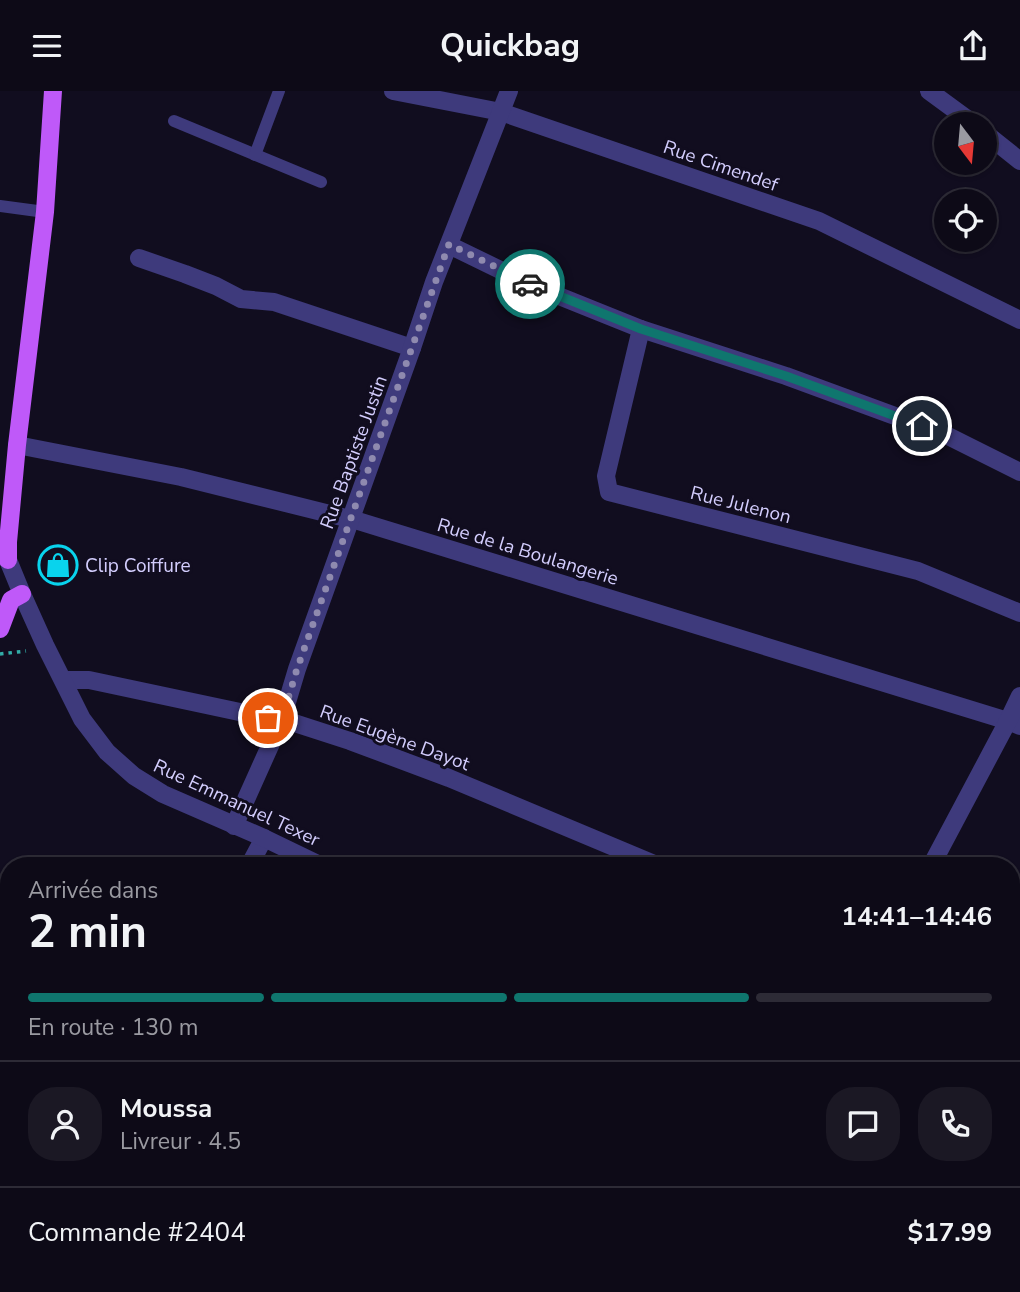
<!DOCTYPE html>
<html lang="fr">
<head>
<meta charset="utf-8">
<style>
  :root { --surface:#0d0a17; --page:#1b1824; --text:#f1f3f6; --muted:#9a9aa1; --line:#2d2b36; --accent:#0f766e }
  body { margin:0; font-family:"Nunito Sans",sans-serif; background:var(--page); color:var(--text); height:100vh; display:flex; flex-direction:column; font-size:26px; white-space:nowrap }
  * { box-sizing:border-box; margin:0 }
  p { font-size:23px; color:var(--muted) }
  .icon { flex:none; width:38px; height:38px; fill:none; stroke:currentColor; stroke-width:2; stroke-linecap:round; stroke-linejoin:round }
  .map { position:relative; flex:1; overflow:hidden }
  .drawer { position:absolute; left:0px; top:766px; width:1020px; height:436px; display:flex; flex-direction:column; background:var(--surface); border-radius:28px 28px 0 0; box-shadow:0 2px 5px #0004,0 0 0 2px var(--line) }
  .drawer>* { flex:none }
  .needle { width:46px; rotate:164deg }
  .buttons { position:absolute; left:934px; top:21px; display:grid; gap:14px }
  .buttons a { display:grid; place-items:center; width:63px; height:63px; border-radius:50%; background:var(--surface); box-shadow:0 2px 5px #0004,0 0 0 2px var(--line); font-size:35px }
  .pin { position:absolute; display:grid; place-items:center; width:60px; height:60px; color:#fff; margin:-30px; border:4px solid #fff; border-radius:50%; box-shadow:0 2px 7px #0007 }
  .courier { position:absolute; display:grid; place-items:center; width:70px; height:70px; margin:-35px; border:5px solid #0f766e; border-radius:50%; background:#fff; color:#222; box-shadow:0 2px 9px #0007 }
  .headline em { font-style:normal; font-weight:700 }
  .headline div { display:flex; flex-direction:column-reverse }
  .headline { display:flex; align-items:center; justify-content:space-between; height:119px; padding:0 28px }
  h1 { font-size:46px; font-weight:700; line-height:52px }
  .bar { display:grid; grid-template-columns:repeat(4,1fr); gap:10px 7px; align-content:center; height:84px; padding:0 28px }
  .bar i { height:9px; border-radius:5px; background:var(--line) }
  .bar .current { background:var(--accent) }
  .bar p { grid-column:span 4 }
  .line { display:flex; align-items:center; gap:18px; padding:0 28px; border-top:2px solid var(--line) }
  .line div { flex:1 }
  .round { display:grid; place-items:center; flex:none; width:74px; height:74px; border-radius:28px; background:var(--page) }
  header { display:flex; justify-content:space-between; align-items:center; height:91px; padding:0 28px; background:var(--surface); font-size:32px; font-weight:700 }
  .map>svg:first-child { display:block }
  .grass { fill:url(#grass-dots) }
  .forest { fill:url(#forest-crowns) }
  .lines { fill:none; stroke-linecap:round; stroke-linejoin:round }
  .path { stroke:#32aca7; stroke-width:3.5; stroke-dasharray:3.5 5; stroke-linecap:butt }
  .service { stroke:#3e3a7c; stroke-width:12 }
  .minor { stroke:#3e3a7c; stroke-width:18 }
  .tertiary { stroke:#3e3a7c; stroke-width:18 }
  .primary { stroke:#bf59f9; stroke-width:18 }
  .trunk { stroke:#dc53ca; stroke-width:19 }
  .done { stroke:#8f8aaf; stroke-width:7; stroke-dasharray:0 12.6 }
  .route { stroke:#0f766e; stroke-width:9 }
  .labels { text-anchor:middle; stroke-width:6; stroke-linejoin:round; paint-order:stroke }
  .street-label { font-size:19px; fill:#d3cdfd; stroke:#110d1f }
  .poi-label { font-size:19px; fill:#d3cdfd; stroke:#110d1f; text-anchor:start }
</style>
</head>
<body>
<header><svg class="icon" aria-label="menu" viewBox="0 0 24 24"><path d="M4 6h16M4 12h16M4 18h16"/></svg>Quickbag<svg class="icon" aria-label="share" viewBox="0 0 24 24"><path d="M12 15V3M7 8l5-5 5 5M5 13v7h14v-7"/></svg></header>
<div class="map">
<svg width="1020" height="1201" viewBox="0 0 1020 1201">
  <defs>
    <pattern id="grass-dots" width="8" height="8" patternUnits="userSpaceOnUse" patternTransform="scale(1.75)"><rect width="8" height="8" fill="#112928"/><path d="M2 2h.1M6 6h.1" fill="none" stroke="#334748" stroke-width="1.8" stroke-linecap="round"/></pattern>
    <pattern id="forest-crowns" width="20" height="18" patternUnits="userSpaceOnUse" patternTransform="scale(1.75)"><rect width="20" height="18" fill="#112928"/><path d="M2 6a3 3 0 1 1 6 0M12 15a3 3 0 1 1 6 0" fill="none" stroke="#334748"/></pattern>
  </defs>
  <rect width="100%" height="100%" fill="#110d1f"/>
  <g class="grass">
    <path d="M 1020,990 L 1020,1040 L 1012,1047 L 1012,1001 Z"/>
    <path d="M 1020,1154 L 1020,1191 L 1012,1193 L 1012,1160 Z"/>
  </g>
  <path class="forest" d="M 1012,948 L 1020,954 L 1020,990 L 1012,1001 Z"/>
  <g class="lines">
    <g class="path">
      <path d="M 0,563 L 26,560"/>
      <path d="M 570,1194 L 583,1201"/>
    </g>
    <g class="service">
      <path d="M 174,30 L 321,91"/>
      <path d="M 255,64 L 279,0"/>
      <path d="M 0,115 L 45,121"/>
      <path d="M 1019,1201 L 1020,1201"/>
    </g>
    <g class="minor">
      <path d="M 393,0 L 501,21 L 819,130 L 1020,229"/>
      <path d="M 929,0 L 974,33"/>
      <path d="M 985,42 L 1020,70"/>
      <path d="M 449,154 L 529,193 L 641,238 L 786,285 L 944,343 L 1020,381"/>
      <path d="M 139,167 L 185,183 L 216,195 L 241,208 L 274,211 L 412,257"/>
      <path d="M 641,238 L 606,385 L 609,401 L 918,480 L 1020,522"/>
      <path d="M 17,354 L 181,386 L 358,430 L 1008,630 L 1020,635"/>
      <path d="M 64,589 L 89,589 L 268,627 L 282,628 L 350,650 L 449,687 L 659,775"/>
      <path d="M 234,735 L 282,628 L 297,578 L 412,257 L 434,191 L 509,0"/>
      <path d="M 249,775 L 264,747"/>
      <path d="M 0,1043 L 9,1041"/>
    </g>
    <g class="tertiary">
      <path d="M 8,469 L 22,503 L 45,554 L 82,628 L 107,661 L 134,685 L 163,703 L 264,747 L 322,775"/>
      <path d="M 931,775 L 1008,630 L 1020,605"/>
      <path d="M 803,1201 L 813,1194"/>
    </g>
    <g class="primary">
      <path d="M 8,469 L 8,451 L 17,354 L 45,121 L 53,0"/>
      <path d="M 0,538 L 11,509 L 22,503"/>
    </g>
    <g class="trunk">
      <path d="M 1012,1059 L 1020,1051"/>
      <path d="M 1012,1082 L 1020,1075"/>
      <path d="M 1012,1135 L 1020,1128"/>
      <path d="M 864,1201 L 874,1194"/>
      <path d="M 926,1201 L 936,1194"/>
    </g>
  </g>
  <g class="lines">
    <path class="done" d="M 268,627 L 282,628 L 297,578 L 449,153 L 530,193"/>
    <path class="route" d="M 530,193 L 641,238 L 786,285 L 922,335"/>
  </g>
  <defs>
    <g id="shop-ring" transform="scale(2.0125)"><circle r="9.5" fill="#110d1f" stroke="#09d3ed" stroke-width="1.5"/><path d="M-5-2.5h2.3a2.7 3.5 0 0 1 5.4 0H5L5.5 6h-11ZM-1.5-2.5h3a1.5 2.3 0 0 0-3 0Z" fill="#09d3ed"/></g>
  </defs>
  <g fill-rule="evenodd">
    <use href="#shop-ring" x="58" y="474"/>
  </g>
  <g class="labels">
    <g class="street-label">
      <text transform="translate(721 74) rotate(19)" y="7">Rue Cimendef</text>
      <text transform="translate(353 361) rotate(-70)" y="7">Rue Baptiste Justin</text>
      <text transform="translate(741 413) rotate(14)" y="7">Rue Julenon</text>
      <text transform="translate(528 460) rotate(17)" y="7">Rue de la Boulangerie</text>
      <text transform="translate(395 646) rotate(20)" y="7">Rue Eugène Dayot</text>
      <text transform="translate(237 711) rotate(25)" y="7">Rue Emmanuel Texer</text>
    </g>
    <g class="poi-label">
      <text x="85" y="481">Clip Coiffure</text>
    </g>
  </g>
</svg>
<div class="buttons">
<a><svg class="needle" viewBox="-14 -14 28 28"><path d="M0-13l5 13h-10z" fill="#e53935"/><path d="M0 13l5-13h-10z" fill="#9a9aa1"/></svg></a>
<a><svg class="icon" aria-label="locate" viewBox="0 0 24 24"><circle cx="12" cy="12" r="6"/><path d="M12 2v4M12 18v4M2 12h4M18 12h4"/></svg></a>
</div>
<div class="pin" style="left:268px;top:627px;background:#ea580c"><svg class="icon" aria-label="bag" viewBox="0 0 24 24"><path d="M5 8h14l-1 12H6zM9 8a3 3 0 0 1 6 0"/></svg></div>
<div class="pin" style="left:922px;top:335px;background:#1f2937"><svg class="icon" aria-label="home" viewBox="0 0 24 24"><path d="M3 11l9-7 9 7M6 9v11h12V9"/></svg></div>
<div class="courier" style="left:530px;top:193px"><svg class="icon" aria-label="car" viewBox="0 0 24 24"><path d="M5 17H2v-5l4-1 3-4h7l3 4 3 1v5h-3M9 17h6M6 11h13"/><circle cx="7" cy="17" r="2"/><circle cx="17" cy="17" r="2"/></svg></div>
<section class="drawer">
<div class="headline"><div><h1>2 min</h1><p>Arrivée dans</p></div><em>14:41–14:46</em></div>
<div class="bar"><i class="current"></i><i class="current"></i><i class="current"></i><i></i><p>En route · 130 m</p></div>
<div class="line" style="height:126px"><a class="round"><svg class="icon" aria-label="person" viewBox="0 0 24 24"><circle cx="12" cy="8" r="4"/><path d="M4 21q1-7 8-7t8 7"/></svg></a><div><b>Moussa</b><p>Livreur · 4.5</p></div><a class="round"><svg class="icon" aria-label="chat" viewBox="0 0 24 24"><path d="M4 5h16v11H9l-5 4z"/></svg></a><a class="round"><svg class="icon" aria-label="phone" viewBox="0 0 24 24"><path d="M5 4h4l2 5-3 2q2 4 5 5l2-3 5 2v4C11 20 4 13 5 4z"/></svg></a></div>
<div class="line" style="height:91px"><div>Commande #2404</div><b>$17.99</b></div>
</section>
</div>
</body>
</html>
